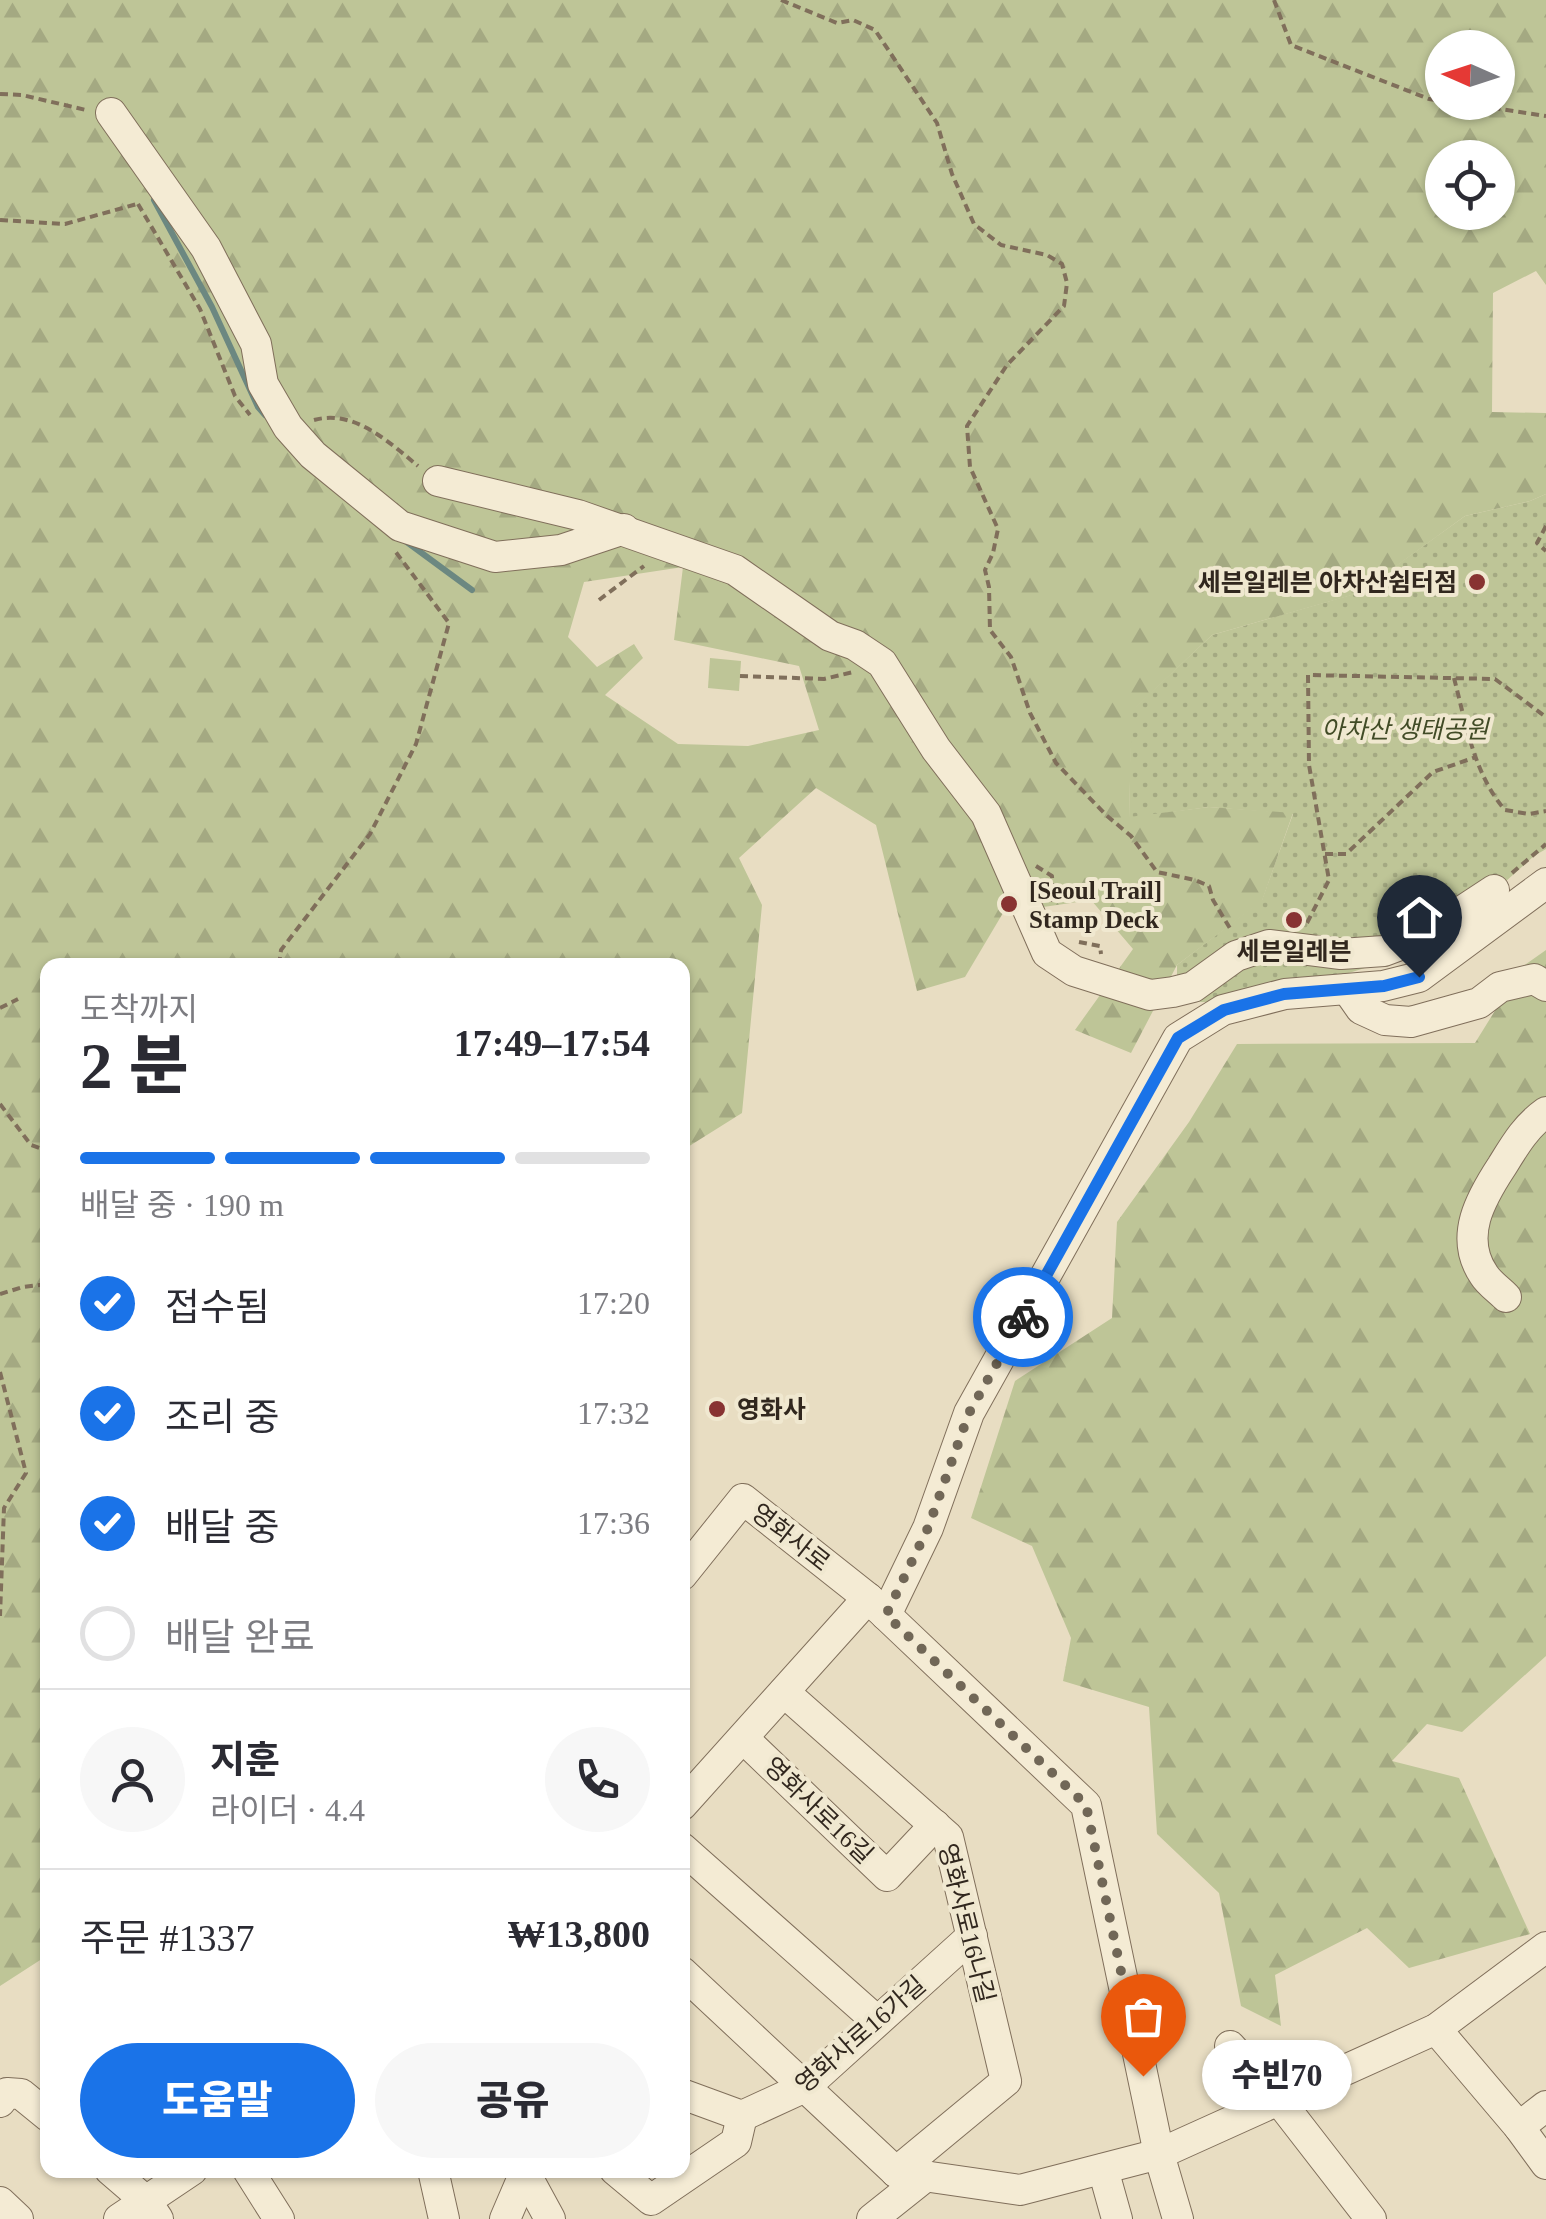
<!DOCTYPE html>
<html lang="ko">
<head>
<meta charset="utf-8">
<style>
  :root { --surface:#fff; --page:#f7f7f7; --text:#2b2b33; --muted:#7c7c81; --line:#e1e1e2; --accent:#1a73e8 }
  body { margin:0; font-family:"Times New Roman","Noto Sans KR",serif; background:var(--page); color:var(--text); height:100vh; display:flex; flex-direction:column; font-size:38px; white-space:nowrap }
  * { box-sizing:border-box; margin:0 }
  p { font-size:32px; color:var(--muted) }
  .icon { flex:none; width:55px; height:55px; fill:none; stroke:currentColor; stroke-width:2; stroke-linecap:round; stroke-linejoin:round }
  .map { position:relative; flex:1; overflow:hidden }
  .drawer { position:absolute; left:40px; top:958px; width:650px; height:1220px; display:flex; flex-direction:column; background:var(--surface); border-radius:20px; box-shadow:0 2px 8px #0004 }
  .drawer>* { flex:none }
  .needle { width:65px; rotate:273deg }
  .controls { position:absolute; left:1425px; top:30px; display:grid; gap:20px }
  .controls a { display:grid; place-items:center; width:90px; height:90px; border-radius:50%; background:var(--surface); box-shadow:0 2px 8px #0004; font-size:50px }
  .pin { position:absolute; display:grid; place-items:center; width:85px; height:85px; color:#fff; margin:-102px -42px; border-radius:50% 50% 50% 0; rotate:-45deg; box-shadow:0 0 10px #0007 }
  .pin .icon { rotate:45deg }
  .courier { position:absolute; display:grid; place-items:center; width:100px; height:100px; margin:-50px; border:8px solid #1a73e8; border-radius:50%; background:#fff; color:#222; box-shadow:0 2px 12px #0007 }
  .bubble { position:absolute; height:70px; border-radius:35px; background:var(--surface); box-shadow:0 2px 8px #0004; font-size:32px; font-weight:800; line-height:70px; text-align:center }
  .summary em { font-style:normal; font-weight:800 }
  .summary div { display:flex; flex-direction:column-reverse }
  .summary { display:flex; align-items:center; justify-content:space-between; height:170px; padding:0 40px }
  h1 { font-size:65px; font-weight:800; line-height:75px }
  .bar { display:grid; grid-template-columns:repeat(4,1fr); gap:15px 10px; align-content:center; height:120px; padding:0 40px }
  .bar i { height:12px; border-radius:8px; background:var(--line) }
  .bar .selected { background:var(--accent) }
  .bar p { grid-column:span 4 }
  .line { display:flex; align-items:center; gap:25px; padding:0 40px; border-top:2px solid var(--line) }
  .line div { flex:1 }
  .round { display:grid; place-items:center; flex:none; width:105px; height:105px; border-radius:52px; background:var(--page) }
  ol { padding:0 40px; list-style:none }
  li { display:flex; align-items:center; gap:30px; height:110px }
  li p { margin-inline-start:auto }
  li .icon { padding:10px; border-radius:50%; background:var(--accent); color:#fff; stroke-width:4 }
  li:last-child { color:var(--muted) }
  li i { width:55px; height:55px; border:5px solid var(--line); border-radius:50% }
  .action { display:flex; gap:20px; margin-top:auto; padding:20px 40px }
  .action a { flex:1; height:115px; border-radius:60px; background:var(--accent); color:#fff; font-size:40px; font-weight:800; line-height:115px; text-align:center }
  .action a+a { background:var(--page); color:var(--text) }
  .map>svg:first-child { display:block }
  .green { fill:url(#green-dots) }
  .forest { fill:url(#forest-firs); fill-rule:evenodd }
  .pitch { fill:#bec597 }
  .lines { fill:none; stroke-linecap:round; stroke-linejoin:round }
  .stream { stroke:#6c8881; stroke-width:6 }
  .minor-casing { stroke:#806f5b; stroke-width:32 }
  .path { stroke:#806f5b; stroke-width:4; stroke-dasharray:8 5; stroke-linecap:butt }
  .minor { stroke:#f4ebd4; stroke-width:30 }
  .done { stroke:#716757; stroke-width:10; stroke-dasharray:0 18 }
  .route { stroke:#1a73e8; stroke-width:12 }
  .poi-dot { fill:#883332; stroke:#f0e8d0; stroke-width:4 }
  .labels { text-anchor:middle; stroke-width:8; stroke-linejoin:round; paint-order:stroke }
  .poi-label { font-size:25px; font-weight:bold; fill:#31271e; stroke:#f0e8d0; text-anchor:start }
  .park-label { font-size:25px; font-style:italic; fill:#414b26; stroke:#f0e8d0 }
  .street-label { font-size:25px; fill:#31271e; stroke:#f0e8d0 }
</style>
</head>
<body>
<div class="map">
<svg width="1546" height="2219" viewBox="0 0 1546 2219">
  <defs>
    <pattern id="green-dots" width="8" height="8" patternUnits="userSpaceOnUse" patternTransform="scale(2.5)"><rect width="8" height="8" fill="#bec597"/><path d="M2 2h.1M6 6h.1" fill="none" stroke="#a4a982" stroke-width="1.8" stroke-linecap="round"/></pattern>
    <pattern id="forest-firs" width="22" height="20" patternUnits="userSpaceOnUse" patternTransform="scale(2.5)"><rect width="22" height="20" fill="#bec597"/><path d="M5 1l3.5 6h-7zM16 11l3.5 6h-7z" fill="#a4a982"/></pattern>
  </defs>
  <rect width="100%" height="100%" fill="#e8ddc2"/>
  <path class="green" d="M 1546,494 L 1546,849 L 1534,856 L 1432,947 L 1336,977 L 1227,1003 L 1177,1001 L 1177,965 L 1262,900 L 1293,814 L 1209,807 L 1129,818 L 1131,711 L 1212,635 L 1358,593 L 1465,516 L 1530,501 Z"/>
  <g class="forest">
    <path d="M 0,0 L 1546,0 L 1546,285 L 1536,271 L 1493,293 L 1492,412 L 1546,413 L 1546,494 L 1530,501 L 1465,516 L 1359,593 L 1212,635 L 1132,711 L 1129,817 L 1209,807 L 1293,813 L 1262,901 L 1177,965 L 1131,1053 L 1075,1030 L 1133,949 L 1091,900 L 1003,913 L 965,977 L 917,991 L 876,825 L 816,788 L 739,858 L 762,905 L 742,1113 L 683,1150 L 682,965 L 48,965 L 48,1955 L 0,1986 ZM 1442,48 L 1498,48 L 1498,102 L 1442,102 ZM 1442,158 L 1498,158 L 1498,212 L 1442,212 ZM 683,567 L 674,640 L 799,666 L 819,730 L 748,746 L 678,744 L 605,695 L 643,658 L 634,644 L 597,667 L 568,637 L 584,582 Z"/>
    <path d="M 1546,950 L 1546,1656 L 1462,1732 L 1427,1724 L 1392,1761 L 1459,1778 L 1530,1934 L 1409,1968 L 1367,1928 L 1275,1975 L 1281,2026 L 1241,2006 L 1219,1893 L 1157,1834 L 1149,1707 L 1063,1681 L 1071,1638 L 1032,1546 L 971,1518 L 1015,1381 L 1112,1318 L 1117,1222 L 1189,1122 L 1237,1044 L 1475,1043 L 1522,967 Z"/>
  </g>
  <path class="pitch" d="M 710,658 L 741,661 L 739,691 L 708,688 Z"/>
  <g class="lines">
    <g class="stream">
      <path d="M 154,200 L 212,307 L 258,407 L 265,415"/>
      <path d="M 404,540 L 472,590"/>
    </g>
    <g class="minor-casing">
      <g id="minor">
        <path d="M 111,113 L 206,248 L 256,344 L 263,384 L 288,427 L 313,455 L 400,526 L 495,557 L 561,550 L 624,529"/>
        <path d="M 438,481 L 578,515 L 735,570 L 830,636 L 855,645 L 882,663 L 936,749 L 986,814 L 1047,953 L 1074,971 L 1150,995 L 1173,992 L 1193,987 L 1236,956 L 1269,945 L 1341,954 L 1384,951 L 1424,936 L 1494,890"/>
        <path d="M 1347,989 L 1361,1009 L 1385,1020 L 1411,1022 L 1479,1003 L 1500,987 L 1534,979 L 1546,986"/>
        <path d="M 1506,1297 C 1499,1290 1489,1283 1484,1275 C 1458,1237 1481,1198 1502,1166 C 1515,1145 1526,1126 1546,1112"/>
        <path d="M 682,1575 L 743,1499 L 868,1598 L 1086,1805 L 1159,2154 L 1178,2219"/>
        <path d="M 886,1615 L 928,1528 L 969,1413 L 1178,1038 L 1223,1010 L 1285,994 L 1383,986 L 1419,977 L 1546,883"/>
        <path d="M 784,1692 L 948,1837 L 1006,2081 L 896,2172"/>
        <path d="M 743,1738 L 887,1876 L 935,1825"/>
        <path d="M 682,1805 L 868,1598"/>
        <path d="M 682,1848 L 877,2021"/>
        <path d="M 682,1972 L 896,2172"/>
        <path d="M 1436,2029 L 1519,2127 L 1546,2164"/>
        <path d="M 1230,2046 L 1278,2099 L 1371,2219"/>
        <path d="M 682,2094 L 742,2116 L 805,2087 L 972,1936"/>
        <path d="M 0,2102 L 7,2093 L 21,2094 L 48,2116"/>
        <path d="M 1519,2127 L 1546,2106"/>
        <path d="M 1103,2169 L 1117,2219"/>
        <path d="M 110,2170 L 146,2201 L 158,2219"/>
        <path d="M 248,2170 L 279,2219"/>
        <path d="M 433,2170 L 444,2219"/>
        <path d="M 615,2170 L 651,2200 L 736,2142 L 742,2116"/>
        <path d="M 896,2172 L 1020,2190 L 1159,2154 L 1436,2029 L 1546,1947"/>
        <path d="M 525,2173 L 550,2219"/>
        <path d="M 0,2202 L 18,2219"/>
        <path d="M 119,2219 L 192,2170"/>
        <path d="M 505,2219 L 526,2170"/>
        <path d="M 872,2219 L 926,2176"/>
      </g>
    </g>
    <g class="path">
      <path d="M 781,0 L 837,23 L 853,20 L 875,30 L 937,123 L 952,174 L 974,224 L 1001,245 L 1047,255 L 1062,264 L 1067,283 L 1064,306 L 1007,365 L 967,426 L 970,467 L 998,529 L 993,553 L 985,570 L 989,587 L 990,630 L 1011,657 L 1030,713 L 1056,763 L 1106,815 L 1131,836 L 1157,872 L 1195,880 L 1209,886 L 1213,900 L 1231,930"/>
      <path d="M 1274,0 L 1291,45 L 1429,99 L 1442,101"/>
      <path d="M 0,94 L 22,95 L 86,110"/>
      <path d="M 1454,102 L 1546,116"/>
      <path d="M 138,204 L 200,309 L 235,396 L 250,415"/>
      <path d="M 0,220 L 65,224 L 137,204"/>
      <path d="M 314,420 C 354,409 389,442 418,466"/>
      <path d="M 1546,526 L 1537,543 L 1546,551"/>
      <path d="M 599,600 L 644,566"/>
      <path d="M 740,676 L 824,679 L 853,672"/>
      <path d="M 1454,678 C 1466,724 1474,774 1505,810 L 1529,814 L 1546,811"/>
      <path d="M 1325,854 L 1346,854 L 1433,772 L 1476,757"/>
      <path d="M 1036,866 L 1052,876 L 1053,902"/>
      <path d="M 1512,873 L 1546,844"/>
      <path d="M 1307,923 L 1329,880 L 1309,765 L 1308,675 L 1495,679 L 1546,717"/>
      <path d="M 1079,942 L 1100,946 L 1101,954"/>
      <path d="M 279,965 L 281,950 L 370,834 L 416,744 L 449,623 L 395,551"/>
      <path d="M 0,1008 L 18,999"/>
      <path d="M 0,1104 L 31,1145 L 48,1151"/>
      <path d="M 0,1294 L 23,1287 L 48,1284"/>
      <path d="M 0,1372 L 26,1473 L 4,1508 L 0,1616"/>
    </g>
    <use href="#minor" class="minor"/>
  </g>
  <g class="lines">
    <path class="done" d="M 1023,1317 L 969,1413 L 928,1528 L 886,1615 L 1086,1805 L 1143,2076"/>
    <path class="route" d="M 1023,1317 L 1178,1038 L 1224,1010 L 1284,994 L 1384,986 L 1419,977"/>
  </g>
  <g class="poi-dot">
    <circle cx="1477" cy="582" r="10"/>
    <circle cx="1009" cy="904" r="10"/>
    <circle cx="1294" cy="920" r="10"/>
    <circle cx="717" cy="1409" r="10"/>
  </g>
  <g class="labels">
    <g class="poi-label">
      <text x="1457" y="591" text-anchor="end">세븐일레븐 아차산쉼터점</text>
      <text x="1029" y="899">[Seoul Trail]<tspan x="1029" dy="29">Stamp Deck</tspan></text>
      <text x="1294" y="960" text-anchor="middle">세븐일레븐</text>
      <text x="737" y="1418">영화사</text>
    </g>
    <g class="park-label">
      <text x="1405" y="738">아차산 생태공원</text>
    </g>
    <g class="street-label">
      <text transform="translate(791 1537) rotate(38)" y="9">영화사로</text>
      <text transform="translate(819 1810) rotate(44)" y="9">영화사로16길</text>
      <text transform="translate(967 1923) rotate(76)" y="9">영화사로16나길</text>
      <text transform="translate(860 2034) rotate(-41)" y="9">영화사로16가길</text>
    </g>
  </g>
</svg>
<div class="controls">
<a><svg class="needle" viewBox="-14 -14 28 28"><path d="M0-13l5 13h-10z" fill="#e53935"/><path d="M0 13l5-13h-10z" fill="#7c7c81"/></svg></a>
<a><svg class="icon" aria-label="locate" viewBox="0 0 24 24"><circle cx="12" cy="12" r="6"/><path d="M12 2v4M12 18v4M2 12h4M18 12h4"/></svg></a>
</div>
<div class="pin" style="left:1143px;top:2076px;background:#ea580c"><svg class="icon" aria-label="bag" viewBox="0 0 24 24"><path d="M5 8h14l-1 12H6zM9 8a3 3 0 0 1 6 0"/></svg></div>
<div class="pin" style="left:1419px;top:977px;background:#1f2937"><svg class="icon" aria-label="home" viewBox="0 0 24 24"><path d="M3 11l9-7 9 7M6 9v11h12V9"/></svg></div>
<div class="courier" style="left:1023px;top:1317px"><svg class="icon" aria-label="bike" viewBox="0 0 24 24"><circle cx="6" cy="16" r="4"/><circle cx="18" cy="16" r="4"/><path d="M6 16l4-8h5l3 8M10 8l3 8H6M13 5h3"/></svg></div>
<div class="bubble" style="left:1202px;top:2040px;width:150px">수빈70</div>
<section class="drawer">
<div class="summary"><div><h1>2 분</h1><p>도착까지</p></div><em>17:49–17:54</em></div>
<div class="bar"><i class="selected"></i><i class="selected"></i><i class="selected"></i><i></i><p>배달 중 · 190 m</p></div>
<ol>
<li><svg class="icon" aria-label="check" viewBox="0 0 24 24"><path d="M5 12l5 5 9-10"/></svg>접수됨<p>17:20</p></li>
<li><svg class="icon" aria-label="check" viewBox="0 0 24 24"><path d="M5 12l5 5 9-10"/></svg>조리 중<p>17:32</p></li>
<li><svg class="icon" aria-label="check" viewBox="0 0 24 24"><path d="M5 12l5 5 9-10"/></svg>배달 중<p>17:36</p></li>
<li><i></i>배달 완료</li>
</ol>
<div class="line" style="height:180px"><a class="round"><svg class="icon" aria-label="person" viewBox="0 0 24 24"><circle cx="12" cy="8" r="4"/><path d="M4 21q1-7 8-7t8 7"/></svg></a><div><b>지훈</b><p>라이더 · 4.4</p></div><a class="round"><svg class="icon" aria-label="phone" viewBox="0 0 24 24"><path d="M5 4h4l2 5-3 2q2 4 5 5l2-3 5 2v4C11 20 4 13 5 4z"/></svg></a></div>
<div class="line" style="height:130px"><div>주문 #1337</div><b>₩13,800</b></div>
<div class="action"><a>도움말</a><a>공유</a></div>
</section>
</div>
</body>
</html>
